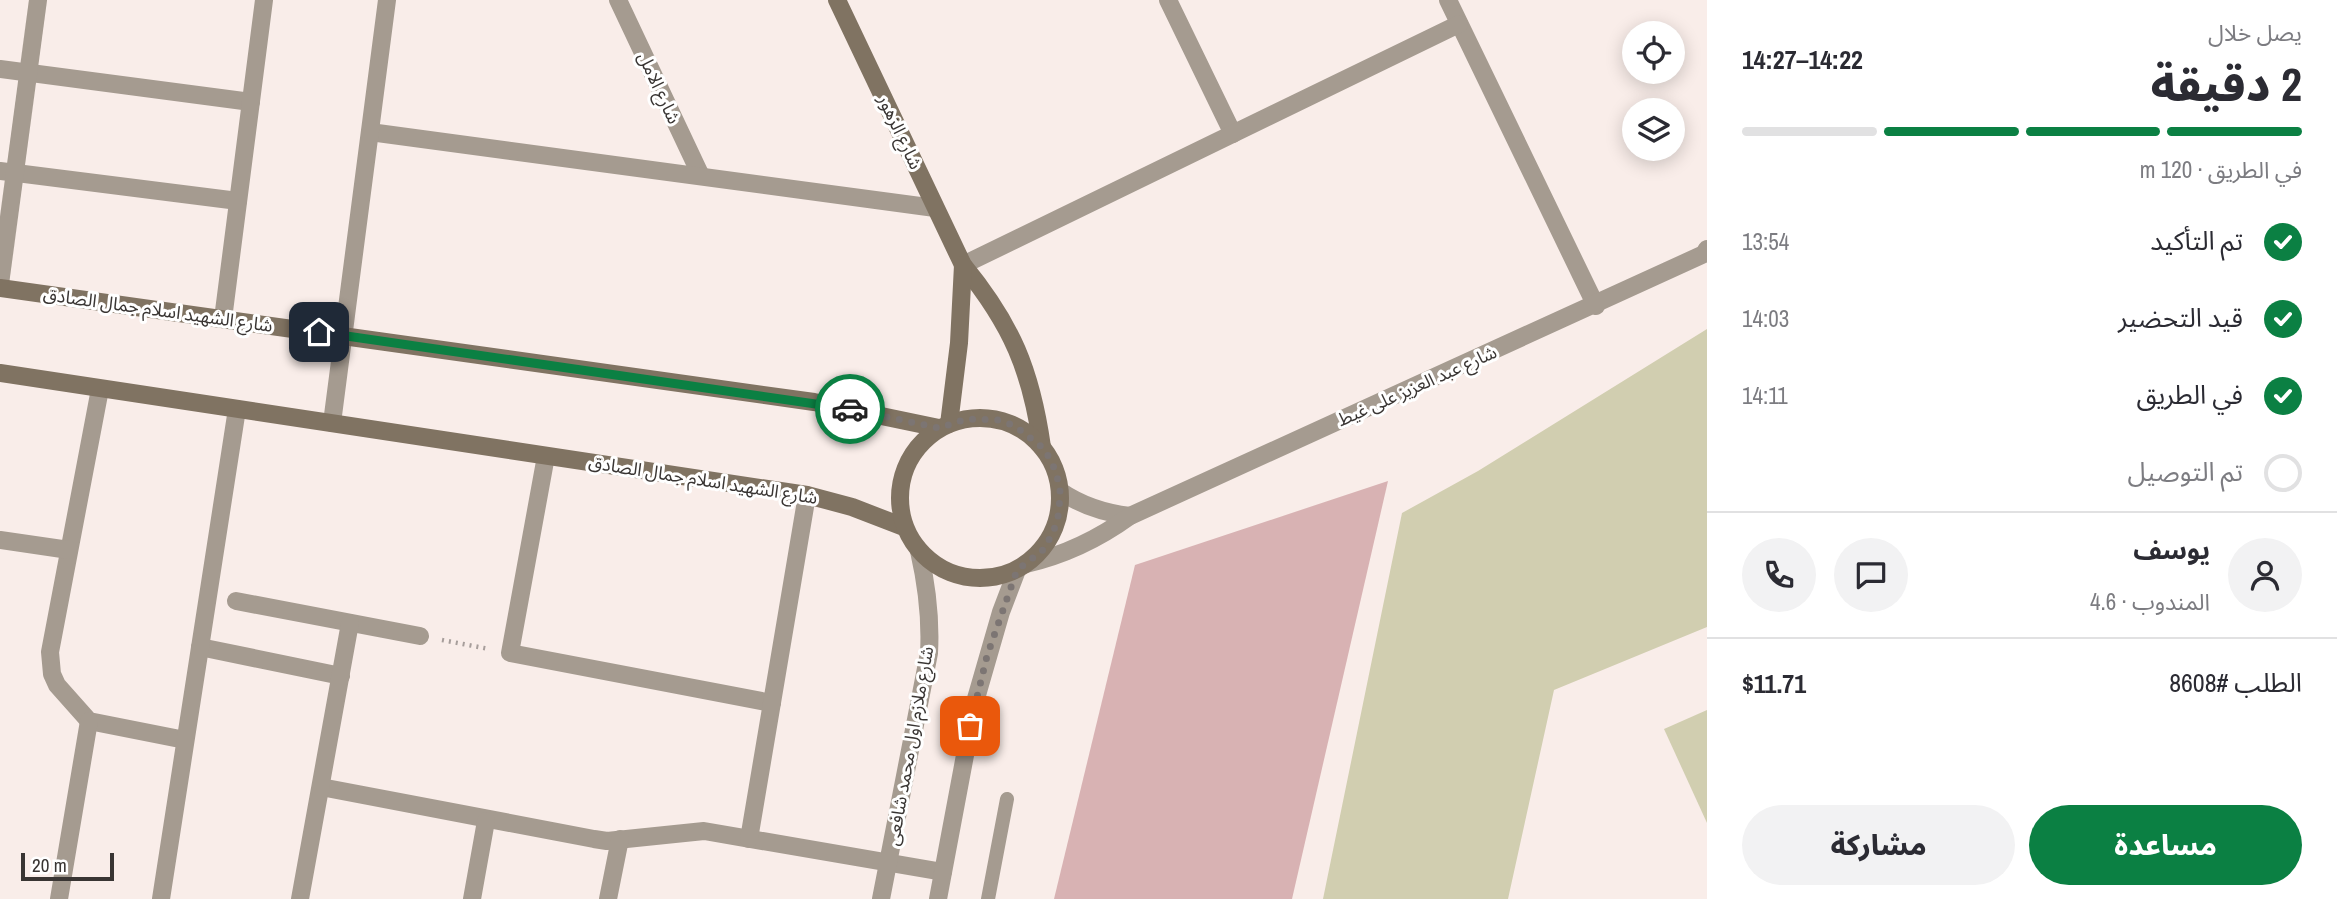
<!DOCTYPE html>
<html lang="ar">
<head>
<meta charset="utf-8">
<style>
  :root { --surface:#fff; --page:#f2f2f3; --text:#2b2b33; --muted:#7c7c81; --line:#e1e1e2; --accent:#0b8043 }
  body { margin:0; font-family:"Archivo Narrow","Noto Sans Arabic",sans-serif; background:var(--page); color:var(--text); direction:rtl; height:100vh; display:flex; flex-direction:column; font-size:26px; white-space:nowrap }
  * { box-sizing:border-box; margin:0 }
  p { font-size:23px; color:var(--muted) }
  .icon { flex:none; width:38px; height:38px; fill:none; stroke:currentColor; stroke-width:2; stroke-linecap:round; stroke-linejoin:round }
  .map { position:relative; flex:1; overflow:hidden; direction:ltr }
  .sheet { display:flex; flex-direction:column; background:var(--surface); width:630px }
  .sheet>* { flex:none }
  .buttons { position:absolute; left:1622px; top:21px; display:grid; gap:14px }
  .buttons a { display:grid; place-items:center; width:63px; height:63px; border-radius:50%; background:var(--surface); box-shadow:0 4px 18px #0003; font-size:35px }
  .scale { position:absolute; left:21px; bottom:18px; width:93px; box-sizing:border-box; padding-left:7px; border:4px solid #393533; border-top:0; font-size:19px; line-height:24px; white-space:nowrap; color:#393533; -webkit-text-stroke:5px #fff; paint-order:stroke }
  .pin { position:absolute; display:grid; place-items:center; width:60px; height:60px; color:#fff; margin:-30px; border-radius:14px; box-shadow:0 4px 10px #0006 }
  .courier { position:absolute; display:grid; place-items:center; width:70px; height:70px; margin:-35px; border:5px solid #0b8043; border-radius:50%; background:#fff; color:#222; box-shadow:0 2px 9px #0007 }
  .summary em { font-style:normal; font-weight:800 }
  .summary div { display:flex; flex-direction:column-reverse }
  .summary { display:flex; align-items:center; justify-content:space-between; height:119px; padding:0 35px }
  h1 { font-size:46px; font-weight:800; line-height:52px }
  .bar { display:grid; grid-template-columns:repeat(4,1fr); gap:10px 7px; align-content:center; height:84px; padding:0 35px }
  .bar i { height:9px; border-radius:5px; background:var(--line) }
  .bar .on { background:var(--accent) }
  .bar p { grid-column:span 4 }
  .line { display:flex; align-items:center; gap:18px; padding:0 35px; border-top:2px solid var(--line) }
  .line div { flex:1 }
  .round { display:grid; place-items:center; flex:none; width:74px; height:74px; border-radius:37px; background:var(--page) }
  ol { padding:0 35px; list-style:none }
  li { display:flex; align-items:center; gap:21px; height:77px }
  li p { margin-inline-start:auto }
  li .icon { padding:7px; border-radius:50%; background:var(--accent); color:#fff; stroke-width:4 }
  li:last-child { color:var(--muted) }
  li i { width:38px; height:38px; border:4px solid var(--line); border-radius:50% }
  .primary-button { display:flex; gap:14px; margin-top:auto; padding:14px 35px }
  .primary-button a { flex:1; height:80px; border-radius:42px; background:var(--accent); color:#fff; font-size:28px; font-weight:800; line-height:80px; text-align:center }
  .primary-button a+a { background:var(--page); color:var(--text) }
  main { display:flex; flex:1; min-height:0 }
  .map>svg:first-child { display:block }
  .green { fill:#d1ceb0 }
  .building { fill:#d8b2b3 }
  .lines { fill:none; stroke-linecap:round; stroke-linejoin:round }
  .path { stroke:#a79e9b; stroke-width:4.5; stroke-dasharray:2 5; stroke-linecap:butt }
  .lane { stroke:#a59b90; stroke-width:14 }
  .street { stroke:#a59b90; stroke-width:18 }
  .secondary { stroke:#807362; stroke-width:18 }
  .done { stroke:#7c7573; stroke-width:7; stroke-dasharray:0 12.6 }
  .route { stroke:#0b8043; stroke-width:9 }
  .labels { text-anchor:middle; stroke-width:6; stroke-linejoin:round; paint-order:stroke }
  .street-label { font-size:18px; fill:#393533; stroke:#fff }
</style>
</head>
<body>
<main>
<section class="sheet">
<div class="summary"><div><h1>2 دقيقة</h1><p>يصل خلال</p></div><em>14:22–14:27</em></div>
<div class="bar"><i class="on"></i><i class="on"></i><i class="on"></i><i></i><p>في الطريق · 120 m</p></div>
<ol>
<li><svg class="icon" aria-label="check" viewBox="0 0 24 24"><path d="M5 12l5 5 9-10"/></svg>تم التأكيد<p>13:54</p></li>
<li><svg class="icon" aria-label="check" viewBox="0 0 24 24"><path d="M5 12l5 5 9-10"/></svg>قيد التحضير<p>14:03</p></li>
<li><svg class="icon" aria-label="check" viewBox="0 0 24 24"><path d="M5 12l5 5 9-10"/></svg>في الطريق<p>14:11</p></li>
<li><i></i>تم التوصيل</li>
</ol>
<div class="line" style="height:126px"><a class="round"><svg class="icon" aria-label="person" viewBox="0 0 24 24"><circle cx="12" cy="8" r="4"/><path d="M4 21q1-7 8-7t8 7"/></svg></a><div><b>يوسف</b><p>المندوب · 4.6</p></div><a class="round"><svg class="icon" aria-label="chat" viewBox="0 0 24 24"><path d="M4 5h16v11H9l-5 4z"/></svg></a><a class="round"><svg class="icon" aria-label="phone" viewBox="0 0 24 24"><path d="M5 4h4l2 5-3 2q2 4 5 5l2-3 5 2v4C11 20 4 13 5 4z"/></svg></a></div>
<div class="line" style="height:91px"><div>الطلب #8608</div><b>$11.71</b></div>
<div class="primary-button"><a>مساعدة</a><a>مشاركة</a></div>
</section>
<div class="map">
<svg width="1707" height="899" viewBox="0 0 1707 899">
  <rect width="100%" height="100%" fill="#f9ede9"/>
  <g class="green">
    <path d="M 1707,329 L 1707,627 L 1554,690 L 1508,899 L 1323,899 L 1402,513 L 1478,471 Z"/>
    <path d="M 1707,710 L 1707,823 L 1664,729 Z"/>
  </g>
  <path class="building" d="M 1388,481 L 1292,899 L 1054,899 L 1135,565 Z"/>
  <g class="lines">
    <path class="path" d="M 442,640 L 489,649"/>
    <path class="lane" d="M 988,899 L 1007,799"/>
    <g class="street">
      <path d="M 618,0 L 701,176"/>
      <path d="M 1168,0 L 1233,134"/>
      <path d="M 1448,0 L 1596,306"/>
      <path d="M 0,69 L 251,102"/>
      <path d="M 370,132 L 935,208"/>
      <path d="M 0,171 L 238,201"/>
      <path d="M 963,265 L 1459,24"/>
      <path d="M 0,284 L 38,0"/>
      <path d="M 223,319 L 264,0"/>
      <path d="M 100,389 L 50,652 L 52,674 L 57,685 L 89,721 L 185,740"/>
      <path d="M 332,423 L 387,0"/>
      <path d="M 546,456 L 510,653 L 772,703"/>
      <path d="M 1060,491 C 1082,506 1104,513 1130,516"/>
      <path d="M 0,540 L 69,550"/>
      <path d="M 1026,564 C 1065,555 1097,540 1130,516 L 1704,254 L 1707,249"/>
      <path d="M 236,601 L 420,636"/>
      <path d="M 200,647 L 341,676"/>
      <path d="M 321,787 L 594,839 L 607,841 L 704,831 L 943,872"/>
      <path d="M 749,839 L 807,495"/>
      <path d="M 59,899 L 89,721"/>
      <path d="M 161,899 L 237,409"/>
      <path d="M 300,899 L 350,623"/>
      <path d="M 472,899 L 486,821"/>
      <path d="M 608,899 L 620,839"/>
      <path d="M 881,899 L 929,653 C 931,617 927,586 919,551"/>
      <path d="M 938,899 L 975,702 L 1001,612 L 1017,570"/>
    </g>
    <g class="secondary">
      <path d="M 837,0 L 963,265 C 1012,325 1031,370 1042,447"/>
      <path d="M 0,288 L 814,402 L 939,428"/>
      <path d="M 0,373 L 807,495 L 852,507 L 904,527"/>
      <circle cx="980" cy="498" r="80"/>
      <path d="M 949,424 L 959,343 L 963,265"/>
    </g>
  </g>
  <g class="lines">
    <path class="done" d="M 850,409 L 939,428 L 966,419 L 999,420 L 1015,426 L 1042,447 L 1051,460 L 1057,476 L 1060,491 L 1059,513 L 1053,533 L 1042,551 L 1017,570 L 987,656 L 970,726"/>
    <path class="route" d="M 319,332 L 850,409"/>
  </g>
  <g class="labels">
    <g class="street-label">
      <text transform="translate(659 88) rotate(65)" y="6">شارع الامل</text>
      <text transform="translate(900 132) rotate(65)" y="6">شارع الزهور</text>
      <text transform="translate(158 310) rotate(8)" y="6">شارع الشهيد اسلام جمال الصادق</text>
      <text transform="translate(1417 386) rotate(-24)" y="6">شارع عبد العزيز على غيط</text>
      <text transform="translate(703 480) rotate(9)" y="6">شارع الشهيد اسلام جمال الصادق</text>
      <text transform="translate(910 746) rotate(-80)" y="6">شارع ملازم اول محمد شافعى</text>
    </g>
  </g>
</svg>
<div class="buttons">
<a><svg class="icon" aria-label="locate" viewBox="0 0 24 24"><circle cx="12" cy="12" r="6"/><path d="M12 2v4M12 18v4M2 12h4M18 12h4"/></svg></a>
<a><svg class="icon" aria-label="layers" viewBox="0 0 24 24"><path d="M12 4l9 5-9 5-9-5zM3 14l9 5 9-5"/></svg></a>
</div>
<div class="scale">20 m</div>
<div class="pin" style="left:970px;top:726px;background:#ea580c"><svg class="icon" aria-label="bag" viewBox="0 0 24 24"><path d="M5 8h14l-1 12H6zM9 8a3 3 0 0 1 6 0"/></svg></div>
<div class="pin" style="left:319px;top:332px;background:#1f2937"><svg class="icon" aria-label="home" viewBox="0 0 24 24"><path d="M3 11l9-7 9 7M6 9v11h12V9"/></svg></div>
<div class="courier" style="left:850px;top:409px"><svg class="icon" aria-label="car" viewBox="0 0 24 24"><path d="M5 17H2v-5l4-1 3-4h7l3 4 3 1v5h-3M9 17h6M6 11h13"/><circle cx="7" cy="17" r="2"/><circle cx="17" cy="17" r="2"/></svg></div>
</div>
</main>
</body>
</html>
